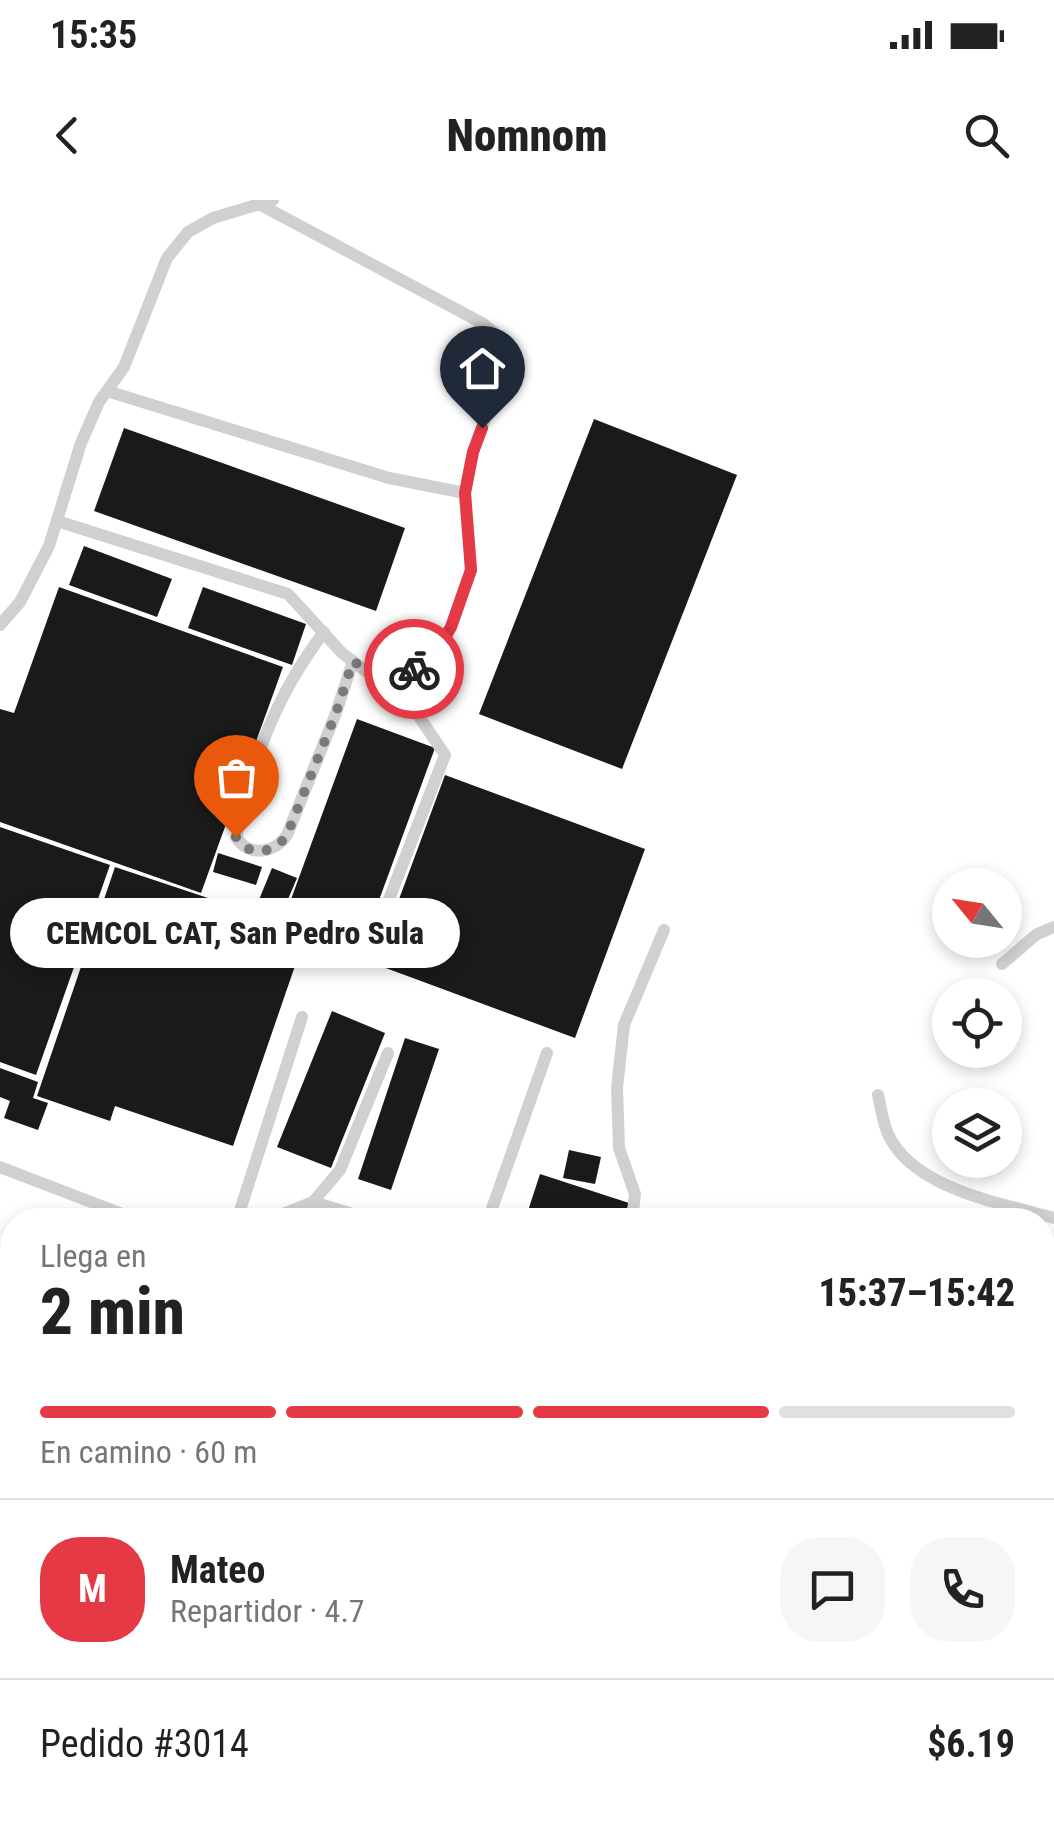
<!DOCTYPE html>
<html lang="es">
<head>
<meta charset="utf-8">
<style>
  :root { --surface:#fff; --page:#f6f6f6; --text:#222; --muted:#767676; --line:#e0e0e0; --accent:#e63946 }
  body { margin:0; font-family:"Roboto Condensed",sans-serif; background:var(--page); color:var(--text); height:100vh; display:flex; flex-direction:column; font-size:38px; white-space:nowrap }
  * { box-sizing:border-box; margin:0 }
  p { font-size:32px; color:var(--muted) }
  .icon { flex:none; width:55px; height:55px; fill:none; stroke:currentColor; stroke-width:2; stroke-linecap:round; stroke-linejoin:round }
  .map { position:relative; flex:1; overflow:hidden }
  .panel { position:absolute; left:0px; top:1008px; width:1055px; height:622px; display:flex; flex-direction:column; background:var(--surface); border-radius:40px 40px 0 0; box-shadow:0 5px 15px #0003 }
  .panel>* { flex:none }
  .needle { width:65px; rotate:300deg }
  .buttons { position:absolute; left:932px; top:668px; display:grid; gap:20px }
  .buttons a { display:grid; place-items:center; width:90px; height:90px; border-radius:50%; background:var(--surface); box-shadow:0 5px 15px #0003; font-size:50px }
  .pin { position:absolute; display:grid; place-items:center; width:85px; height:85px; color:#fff; margin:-102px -42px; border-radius:50% 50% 50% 0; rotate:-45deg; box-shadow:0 0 10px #0007 }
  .pin .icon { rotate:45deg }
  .courier { position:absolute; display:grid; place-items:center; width:100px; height:100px; margin:-50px; border:8px solid #e63946; border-radius:50%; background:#fff; color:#222; box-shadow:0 2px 12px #0007 }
  .bubble { position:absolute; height:70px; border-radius:35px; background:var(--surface); box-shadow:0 5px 15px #0003; font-size:32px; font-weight:800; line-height:70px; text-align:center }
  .summary em { font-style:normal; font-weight:800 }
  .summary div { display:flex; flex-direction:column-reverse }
  .summary { display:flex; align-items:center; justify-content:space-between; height:170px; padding:0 40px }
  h1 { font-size:65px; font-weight:800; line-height:75px }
  .bar { display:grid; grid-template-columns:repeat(4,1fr); gap:15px 10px; align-content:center; height:120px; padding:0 40px }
  .bar i { height:12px; border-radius:8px; background:var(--line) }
  .bar .active { background:var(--accent) }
  .bar p { grid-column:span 4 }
  .line { display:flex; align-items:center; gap:25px; padding:0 40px; border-top:2px solid var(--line) }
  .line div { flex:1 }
  .round { display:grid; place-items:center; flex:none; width:105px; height:105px; border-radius:40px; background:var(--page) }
  .status { display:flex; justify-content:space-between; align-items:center; height:70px; padding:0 50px; background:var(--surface); direction:ltr }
  .status svg { height:28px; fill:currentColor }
  header { display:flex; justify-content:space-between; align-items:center; height:130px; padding:0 40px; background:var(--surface); font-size:45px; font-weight:800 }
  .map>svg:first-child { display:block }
  .building { fill:#1a1a1a }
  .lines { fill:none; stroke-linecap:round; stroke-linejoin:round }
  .service { stroke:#d0d0d0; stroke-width:12 }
  .minor { stroke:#d0d0d0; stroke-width:25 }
  .trunk { stroke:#a2a2a2; stroke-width:40 }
  .done { stroke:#7a7a7a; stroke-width:10; stroke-dasharray:0 18 }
  .route { stroke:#e63946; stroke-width:12 }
</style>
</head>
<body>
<div class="status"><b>15:35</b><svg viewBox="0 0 49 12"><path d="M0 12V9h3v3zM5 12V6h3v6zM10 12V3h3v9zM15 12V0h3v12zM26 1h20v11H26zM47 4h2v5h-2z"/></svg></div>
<header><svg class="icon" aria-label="back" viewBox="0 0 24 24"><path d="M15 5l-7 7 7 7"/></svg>Nomnom<svg class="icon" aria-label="search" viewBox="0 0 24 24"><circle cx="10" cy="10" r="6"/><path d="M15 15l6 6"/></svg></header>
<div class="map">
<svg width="1054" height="1628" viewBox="0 0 1054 1628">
  <rect width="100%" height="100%" fill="#fff"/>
  <g class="building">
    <path d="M 594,219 L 737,275 L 622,569 L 479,514 Z"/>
    <path d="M 124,228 L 405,328 L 376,411 L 94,311 Z"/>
    <path d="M 84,346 L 172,379 L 157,417 L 69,385 Z"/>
    <path d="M 59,387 L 283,467 L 201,693 L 0,622 L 0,509 L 14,513 Z"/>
    <path d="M 203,387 L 306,424 L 292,465 L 188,428 Z"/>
    <path d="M 357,519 L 435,548 L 368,730 L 290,702 Z"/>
    <path d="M 445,575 L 645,649 L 575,838 L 375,764 Z"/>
    <path d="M 0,627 L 110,665 L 36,875 L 0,862 Z"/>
    <path d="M 218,653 L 262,667 L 256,685 L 213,672 Z"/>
    <path d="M 115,667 L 307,731 L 233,946 L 115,906 L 110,921 L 37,896 Z"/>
    <path d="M 272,668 L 297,678 L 286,704 L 314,715 L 308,727 L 256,707 Z"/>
    <path d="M 320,716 L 371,734 L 374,722 L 384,725 L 372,759 L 312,739 Z"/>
    <path d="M 332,811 L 385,833 L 331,968 L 277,947 Z"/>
    <path d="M 405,838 L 439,849 L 391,990 L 358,979 Z"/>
    <path d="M 0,868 L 38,882 L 33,898 L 48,903 L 38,930 L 4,918 L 10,901 L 0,897 Z"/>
    <path d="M 569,950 L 601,957 L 595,984 L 563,978 Z"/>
    <path d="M 540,974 L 629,1003 L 624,1020 L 525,1020 Z"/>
    <path d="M 657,1011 L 703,1018 L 703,1020 L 656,1020 Z"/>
    <path d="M 1054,1403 L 1054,1459 L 1042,1461 L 1042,1405 Z"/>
  </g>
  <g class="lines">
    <g class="service">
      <path d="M 107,191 L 389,278 L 465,293"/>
      <path d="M 57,321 L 288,394 L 342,453 L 367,472 L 393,478 L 430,463 L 451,427 L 471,370 L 465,293 L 473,252 L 505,163 L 504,141 L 482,123 L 259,4"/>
      <path d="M 0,425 L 20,402 L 49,346 L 81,243 L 99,202 L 124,167 L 167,58 L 188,32 L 213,18 L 273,0"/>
      <path d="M 324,432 C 276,495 252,560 236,637 C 249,658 275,653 287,635 L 336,513 L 353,461"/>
      <path d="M 386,707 L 445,555 L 393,478"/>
      <path d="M 1002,764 L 1037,734 L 1054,727"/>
      <path d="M 878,895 C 881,908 883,923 888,934 C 913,989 1001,1003 1054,1018"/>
      <path d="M 0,967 L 138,1020"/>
      <path d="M 313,1002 L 373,1020"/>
      <path d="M 237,1020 L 302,817"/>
      <path d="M 267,1020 L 313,1002 L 340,970 L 388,853"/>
      <path d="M 488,1020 L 547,853"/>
      <path d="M 632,1020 L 635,994 L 619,948 L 617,888 L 624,825 L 664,730"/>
      <path d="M 1042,1315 L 1054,1303"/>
      <path d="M 1042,1386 L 1054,1385"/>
      <path d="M 1042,1491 L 1054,1494"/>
    </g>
    <g class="minor">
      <path d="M 1042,1523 L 1054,1526"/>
      <path d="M 383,1618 L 384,1628"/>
    </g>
    <g class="trunk">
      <path d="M 1042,1161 L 1054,1160"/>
      <path d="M 1042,1201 L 1054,1199"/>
      <path d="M 0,1241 L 12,1244"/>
      <path d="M 1042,1243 L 1054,1242"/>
      <path d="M 1042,1286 L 1054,1284"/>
      <path d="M 0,1346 L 12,1406"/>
      <path d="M 0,1445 L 12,1443"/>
    </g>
  </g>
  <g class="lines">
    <path class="done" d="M 236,637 C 249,659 275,653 287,635 L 336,513 L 353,461 C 374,477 390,479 414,469"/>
    <path class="route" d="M 414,469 L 430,463 L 451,427 L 471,370 L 465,293 L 473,252 L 482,228"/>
  </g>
</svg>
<div class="buttons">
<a><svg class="needle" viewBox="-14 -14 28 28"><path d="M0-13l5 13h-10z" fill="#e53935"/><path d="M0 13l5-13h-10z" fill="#767676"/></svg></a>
<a><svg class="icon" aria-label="locate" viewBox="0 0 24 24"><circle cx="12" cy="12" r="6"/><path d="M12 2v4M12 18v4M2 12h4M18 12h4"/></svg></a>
<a><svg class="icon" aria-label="layers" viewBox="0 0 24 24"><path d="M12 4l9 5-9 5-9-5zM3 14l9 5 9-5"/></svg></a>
</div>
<div class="pin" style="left:236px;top:637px;background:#ea580c"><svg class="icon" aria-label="bag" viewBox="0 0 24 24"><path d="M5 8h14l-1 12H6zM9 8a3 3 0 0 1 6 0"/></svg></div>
<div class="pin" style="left:482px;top:228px;background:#1f2937"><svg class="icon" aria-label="home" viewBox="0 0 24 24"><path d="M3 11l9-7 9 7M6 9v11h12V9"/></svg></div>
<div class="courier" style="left:414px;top:469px"><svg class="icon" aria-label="bike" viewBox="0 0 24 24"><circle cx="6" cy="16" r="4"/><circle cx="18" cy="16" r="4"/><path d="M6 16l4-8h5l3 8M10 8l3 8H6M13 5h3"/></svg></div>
<div class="bubble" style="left:10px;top:698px;width:450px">CEMCOL CAT, San Pedro Sula</div>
<section class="panel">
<div class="summary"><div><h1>2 min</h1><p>Llega en</p></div><em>15:37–15:42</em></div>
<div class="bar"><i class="active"></i><i class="active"></i><i class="active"></i><i></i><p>En camino · 60 m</p></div>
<div class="line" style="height:180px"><b class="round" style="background:var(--accent);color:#fff">M</b><div><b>Mateo</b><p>Repartidor · 4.7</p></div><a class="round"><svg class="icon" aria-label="chat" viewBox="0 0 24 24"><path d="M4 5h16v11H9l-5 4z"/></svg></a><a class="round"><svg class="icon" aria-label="phone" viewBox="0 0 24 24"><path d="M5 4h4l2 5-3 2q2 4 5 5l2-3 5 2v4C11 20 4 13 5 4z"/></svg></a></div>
<div class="line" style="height:130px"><div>Pedido #3014</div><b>$6.19</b></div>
</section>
</div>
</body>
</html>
